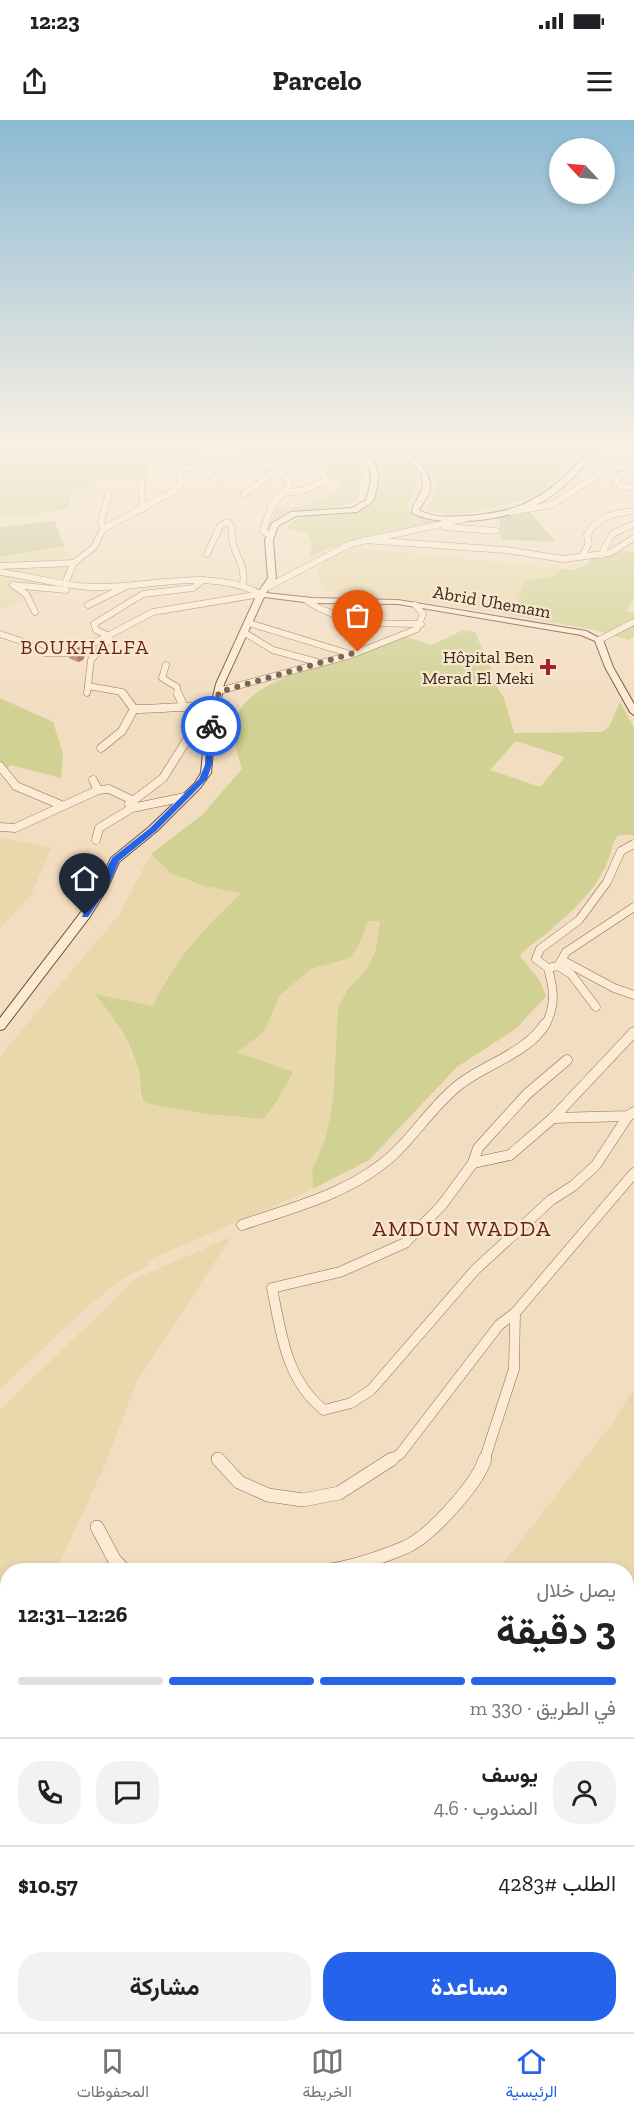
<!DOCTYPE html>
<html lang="ar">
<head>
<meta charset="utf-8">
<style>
  :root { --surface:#fff; --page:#f2f2f2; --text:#202124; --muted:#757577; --line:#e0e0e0; --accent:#2563eb }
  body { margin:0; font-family:"Zilla Slab",Vazirmatn,serif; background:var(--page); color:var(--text); direction:rtl; height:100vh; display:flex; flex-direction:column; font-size:22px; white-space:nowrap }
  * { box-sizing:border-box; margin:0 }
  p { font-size:20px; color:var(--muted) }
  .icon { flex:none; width:33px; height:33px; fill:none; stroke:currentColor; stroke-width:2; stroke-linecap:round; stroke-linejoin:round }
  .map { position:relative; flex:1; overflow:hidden; direction:ltr }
  .panel { position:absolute; left:0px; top:1443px; width:634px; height:470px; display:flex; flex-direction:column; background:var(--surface); border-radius:24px 24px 0 0; box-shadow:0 3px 9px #0003; direction:rtl }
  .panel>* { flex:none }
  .needle { width:39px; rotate:296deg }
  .tools { position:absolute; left:549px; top:18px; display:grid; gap:12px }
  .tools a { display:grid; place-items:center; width:66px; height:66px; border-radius:50%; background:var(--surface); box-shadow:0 3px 9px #0003; font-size:30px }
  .pin { position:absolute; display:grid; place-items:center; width:51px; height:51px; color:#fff; margin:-62px -26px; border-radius:50% 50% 50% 0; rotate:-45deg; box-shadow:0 0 6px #0007 }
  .pin .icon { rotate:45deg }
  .courier { position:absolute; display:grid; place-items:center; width:60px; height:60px; margin:-30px; border:4px solid #2563eb; border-radius:50%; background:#fff; color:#222; box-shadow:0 2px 8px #0007 }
  .headline em { font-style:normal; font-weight:700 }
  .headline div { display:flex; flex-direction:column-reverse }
  .headline { display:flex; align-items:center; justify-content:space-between; height:102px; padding:0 18px }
  h1 { font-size:39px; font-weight:700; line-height:45px }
  .bar { display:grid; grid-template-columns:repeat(4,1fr); gap:9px 6px; align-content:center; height:72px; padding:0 18px }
  .bar i { height:8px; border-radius:4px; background:var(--line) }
  .bar .current { background:var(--accent) }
  .bar p { grid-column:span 4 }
  .line { display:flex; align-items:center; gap:15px; padding:0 18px; border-top:2px solid var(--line) }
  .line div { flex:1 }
  .round { display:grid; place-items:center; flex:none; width:63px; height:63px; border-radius:24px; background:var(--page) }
  .action { display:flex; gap:12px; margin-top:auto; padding:12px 18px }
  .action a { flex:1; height:69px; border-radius:24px; background:var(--accent); color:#fff; font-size:24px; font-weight:700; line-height:69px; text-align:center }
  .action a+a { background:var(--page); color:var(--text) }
  .status { display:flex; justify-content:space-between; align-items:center; height:42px; padding:0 30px; background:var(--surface); direction:ltr }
  .status svg { height:16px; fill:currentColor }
  header { display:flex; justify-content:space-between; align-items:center; height:78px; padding:0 18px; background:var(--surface); font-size:27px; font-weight:700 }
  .tabs { display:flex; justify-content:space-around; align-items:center; height:84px; border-top:2px solid var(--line); background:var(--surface); font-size:16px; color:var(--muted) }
  .tabs a { display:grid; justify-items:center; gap:3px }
  .tabs .current { color:var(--accent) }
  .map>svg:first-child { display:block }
  .farmland { fill:#e8d8ac }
  .green { fill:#d1d193; fill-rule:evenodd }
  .cemetery { fill:#c5c593 }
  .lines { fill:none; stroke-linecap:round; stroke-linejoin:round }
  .street-far3-casing { stroke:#8d6d56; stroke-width:7 }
  .street-far2-casing { stroke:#8d6d56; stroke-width:9 }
  .street-far1-casing { stroke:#8d6d56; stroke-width:11 }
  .street-casing { stroke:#8d6d56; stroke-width:14 }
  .secondary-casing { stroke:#6f4e39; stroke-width:2 }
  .street-far3 { stroke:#fcebd4; stroke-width:6 }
  .street-far2 { stroke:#fcebd4; stroke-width:8 }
  .street-far1 { stroke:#fcebd4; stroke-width:10 }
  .street { stroke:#fcebd4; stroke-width:13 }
  .secondary { fill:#fcebd4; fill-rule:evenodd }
  .wall { fill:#b67b62 }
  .shaded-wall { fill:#946450 }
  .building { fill:#d48f72; stroke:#946450; stroke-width:1.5 }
  .route { fill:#2563eb }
  .done { stroke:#7b6755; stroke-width:6; stroke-dasharray:0 10.8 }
  .poi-dot { fill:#a22030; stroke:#f9e8d0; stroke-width:2 }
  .labels { text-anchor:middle; stroke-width:4.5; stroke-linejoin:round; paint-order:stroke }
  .far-street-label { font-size:18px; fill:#3b271c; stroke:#f9e8d0 }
  .far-poi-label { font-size:18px; fill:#3b271c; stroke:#f9e8d0; text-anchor:end }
  .far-quarter-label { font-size:20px; letter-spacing:1.5px; fill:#6c1f17; stroke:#f9e8d0 }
  .neighbourhood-label { font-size:22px; letter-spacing:1.5px; fill:#6c1f17; stroke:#f9e8d0 }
</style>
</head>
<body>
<div class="status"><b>12:23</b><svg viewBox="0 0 49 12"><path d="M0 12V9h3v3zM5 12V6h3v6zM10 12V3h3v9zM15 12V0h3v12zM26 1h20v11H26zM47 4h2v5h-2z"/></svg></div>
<header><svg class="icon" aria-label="menu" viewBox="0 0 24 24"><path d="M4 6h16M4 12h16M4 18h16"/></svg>Parcelo<svg class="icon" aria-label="share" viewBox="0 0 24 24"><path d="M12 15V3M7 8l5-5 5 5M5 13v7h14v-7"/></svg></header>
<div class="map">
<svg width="634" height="1912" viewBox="0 0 634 1912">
  <rect width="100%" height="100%" fill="#f2ddc0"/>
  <g class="farmland">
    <path d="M 64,426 L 74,443 L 65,463 L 0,490 L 0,437 Z"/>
    <path d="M 353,427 L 561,449 L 553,456 L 524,462 L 514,492 L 491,492 L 373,475 L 340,474 L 325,469 L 317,456 L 319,448 L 328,438 Z"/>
    <path d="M 0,717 L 51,728 L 31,775 L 0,808 Z"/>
    <path d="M 151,734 L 172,754 L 186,760 L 242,773 L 212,801 L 166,858 L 153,886 L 95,875 L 112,895 L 139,948 L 139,974 L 145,983 L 206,994 L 264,999 L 277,981 L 284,964 L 236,932 L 264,912 L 279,876 L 311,849 L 350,838 L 359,825 L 368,800 L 380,801 L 376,829 L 368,848 L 348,869 L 338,887 L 333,981 L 326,1016 L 312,1051 L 313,1069 L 146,1141 L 151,1144 L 120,1160 L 85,1189 L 0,1269 L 0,936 L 119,795 Z"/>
    <path d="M 231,1117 L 138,1259 L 103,1349 L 56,1450 L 8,1450 L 7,1526 L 0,1522 L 0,1290 L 137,1158 Z"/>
    <path d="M 634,1269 L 634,1750 L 627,1745 L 627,1450 L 498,1450 L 610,1306 Z"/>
    <path d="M 121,1905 L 479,1905 L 483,1912 L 120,1912 Z"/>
  </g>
  <g class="green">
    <path d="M 0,323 L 331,324 L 356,337 L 363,354 L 357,379 L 350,384 L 289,393 L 272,401 L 276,388 C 297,390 324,380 340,368 L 341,363 L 329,351 L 294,334 L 270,344 L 216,334 L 184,339 L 147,339 L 147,359 L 100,358 L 94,367 L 72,368 L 68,388 L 29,396 L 0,396 Z"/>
    <path d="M 375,323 L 584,323 L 586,325 L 536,377 L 460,395 L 426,391 C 428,386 433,380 434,374 C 441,340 399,330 375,323 Z"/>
    <path d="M 371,329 L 408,344 C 419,358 418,371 407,384 C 410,398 425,400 438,401 L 361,417 L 310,436 L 312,424 L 307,413 L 287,408 C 304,382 348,401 371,384 L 383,349 L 379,338 Z"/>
    <path d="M 617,430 L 634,432 L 634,477 L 627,491 L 634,493 L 634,517 L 628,520 L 595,510 L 500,493 L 514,492 L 524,462 L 553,456 L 561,449 L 575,450 L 588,444 L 591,436 Z"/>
    <path d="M 463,510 L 475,512 L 492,550 L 484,557 L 496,565 L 504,578 L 514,613 L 602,612 L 609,607 L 620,582 L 634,608 L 634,716 C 611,710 615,723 609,738 C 605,749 598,761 591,770 C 579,785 562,800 548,812 C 538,821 528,825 520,836 L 540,861 L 546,876 L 517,908 L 457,947 L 369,1040 L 313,1069 L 312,1051 L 326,1016 L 333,981 L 338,887 L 348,869 L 368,848 L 376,829 L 380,801 L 368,801 L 359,825 L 350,838 L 311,849 L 279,876 L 264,912 L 237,932 L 293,952 L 277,981 L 264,999 L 206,994 L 145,983 C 137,970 142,960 138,947 C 130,921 112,895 95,874 L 153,886 C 172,843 206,805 242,773 L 204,766 L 172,754 L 151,734 L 202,695 L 242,649 C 239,638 234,625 234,613 C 229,552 364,541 403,516 L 432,525 ZM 516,621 L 565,637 L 540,667 L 490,650 Z"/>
    <path d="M 0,578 L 53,602 L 63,634 L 61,658 L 11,645 L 0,654 Z"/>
    <path d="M 627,1745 L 634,1750 L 634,1912 L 483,1912 L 479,1905 L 627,1905 Z"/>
  </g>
  <g class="cemetery">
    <path d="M 528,390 L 555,421 L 501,420 L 499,394 Z"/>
    <path d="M 52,401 L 55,402 L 64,426 L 0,437 L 0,407 Z"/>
  </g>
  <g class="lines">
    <g class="street-far3-casing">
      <g id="street-far3">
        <path d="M 177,346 L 212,354 L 215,363"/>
        <path d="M 634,348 L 615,360 L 615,364 L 634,368"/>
        <path d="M 141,363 L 143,389"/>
        <path d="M 284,373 L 305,370 L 326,360 L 322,353 L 311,347"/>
        <path d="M 244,374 L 279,349"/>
        <path d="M 511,392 L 551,385 L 607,350 L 634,344"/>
        <path d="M 445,407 L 496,411"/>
        <path d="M 103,409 L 101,402 L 109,373"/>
        <path d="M 365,420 L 506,430 L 563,439 L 610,433 L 634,418"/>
        <path d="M 207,434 L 220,406 L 227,402 L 232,407 C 228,431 247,440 243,465"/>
        <path d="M 582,435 L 589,424 L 587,415 C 597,396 614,393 634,391"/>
        <path d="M 601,435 L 612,414 L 634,404"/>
        <path d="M 0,446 L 74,443"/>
        <path d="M 0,452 C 30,456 61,466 92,467 C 149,469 207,446 261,474"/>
        <path d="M 65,463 L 74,443 L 94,427 L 103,409 L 176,370 L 181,362 L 177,346 C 205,320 269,334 290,364 L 271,387 L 263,411 L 270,415"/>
        <path d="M 264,469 L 350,424 L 465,399"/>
        <path d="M 307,481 C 342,504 380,504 421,504"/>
        <path d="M 88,485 L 127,466"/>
        <path d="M 35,492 L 26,474 L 13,465 L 66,470"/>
        <path d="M 249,503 L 350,534"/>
        <path d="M 245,513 L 273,530 L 317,542"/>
        <path d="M 0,514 L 27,523 L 44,533 L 75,533 L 153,492 L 261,474"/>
        <path d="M 107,515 L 96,510 L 94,504 L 143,474 L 193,468 L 203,460"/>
        <path d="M 599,520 L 634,502"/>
        <path d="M 166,545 L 162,558 L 177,567 L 178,575"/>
        <path d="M 88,566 L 122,572 L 124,575"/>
        <path d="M 219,571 L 351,535 L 417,509 L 423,494 L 415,485"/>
        <path d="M 87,573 L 91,540 L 110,519"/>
      </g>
    </g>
    <g class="street-far2-casing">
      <g id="street-far2">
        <path d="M 178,574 L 183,585"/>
        <path d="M 134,589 C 161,589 186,585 212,588"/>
        <path d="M 101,628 L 122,611 L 134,589 L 123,574"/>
        <path d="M 0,646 L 16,666 L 61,685"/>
        <path d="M 93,660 L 98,670 L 109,669 L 132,680"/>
        <path d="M 185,677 L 132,688 L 129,684 L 163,658 L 207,588"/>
        <path d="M 0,707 L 15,708 L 98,670"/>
        <path d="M 96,720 L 99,708 L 132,688"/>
        <path d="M 634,724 L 621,731 L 607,762 L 579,800 L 540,829 L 536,839 L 548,848 L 558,846 L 566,832 L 634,787"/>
        <path d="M 562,840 L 614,868 L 634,875"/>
        <path d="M 558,846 L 571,854 L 596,887"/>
        <path d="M 545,906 C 556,885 554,870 548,848"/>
      </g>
    </g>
    <g class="street-far1-casing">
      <g id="street-far1">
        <path d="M 567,940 L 527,974 L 478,1028 L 473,1043 L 442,1085 L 405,1123 L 340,1152 L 272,1168 C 281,1213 286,1260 324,1290 L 351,1283 L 371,1270 L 475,1150 L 551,1080 L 573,1066 L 596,1045 L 628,996"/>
        <path d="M 553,998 L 628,996 L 634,992"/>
        <path d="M 473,1043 L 510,1035 L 553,998 L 634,912"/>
        <path d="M 242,1105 C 295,1087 352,1073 394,1034 C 416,1013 437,981 460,964 C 486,944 527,933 545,904"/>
        <path d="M 218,1339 L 220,1341"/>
        <path d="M 389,1341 L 400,1334 L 499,1205 L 515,1193 L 634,1053"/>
        <path d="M 484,1341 L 514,1249 L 515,1193"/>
      </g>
    </g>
    <g class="street-casing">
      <g id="street">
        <path d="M 218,1339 L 239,1362 L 268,1375 L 303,1380 L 339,1373 L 392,1339"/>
        <path d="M 97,1407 L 114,1439 L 124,1450"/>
        <path d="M 331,1450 C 356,1446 382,1437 406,1427 C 430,1416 477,1365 485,1339"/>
      </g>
    </g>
    <g class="secondary-casing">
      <g id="secondary">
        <path d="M 337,323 C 354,323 374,334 378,352 C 379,362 376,372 373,381 L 357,392 L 296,396 L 278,406 L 273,420 L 276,458 L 266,473 L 312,478 L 398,480 L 586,511 L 603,520 L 613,547 L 634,584 L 634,595 L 630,592 L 605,547 L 595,521 L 581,515 L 398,484 L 312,483 L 264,477 L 224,564 L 215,611 L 211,653 L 201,667 L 157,711 L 119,742 L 107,769 L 89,798 L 4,909 L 0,910 L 0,898 L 81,792 L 97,769 L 111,738 L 149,707 L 195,663 L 201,653 L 205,611 L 216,564 L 257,474 L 268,458 L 265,420 L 272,403 L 291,392 L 352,388 L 366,380 C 379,340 365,341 337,323 Z"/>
        <path d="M 358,323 C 383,323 433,336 430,369 C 429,377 422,383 419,390 C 433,398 449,397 465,396 C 508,393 534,385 566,355 C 577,346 586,335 594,323 L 600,323 C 587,346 562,372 538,384 C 507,400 444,409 412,393 C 412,382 423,375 423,363 C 421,333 376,333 358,323 Z"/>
      </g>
    </g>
    <use href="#street-far3" class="street-far3"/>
    <use href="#street-far2" class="street-far2"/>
    <use href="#street-far1" class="street-far1"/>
    <use href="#street" class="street"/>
    <use href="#secondary" class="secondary"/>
  </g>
  <path class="wall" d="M 84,527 L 85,535 L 83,540 L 78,542 L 69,538 L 68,531 Z"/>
  <path class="shaded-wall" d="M 84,527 L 85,535 L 83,540 L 78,542 L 77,535 Z"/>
  <path class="building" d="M 84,527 L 82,532 L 77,535 L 68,531 Z"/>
  <linearGradient id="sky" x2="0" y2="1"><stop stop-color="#8cbad4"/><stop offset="0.55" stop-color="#f9f0e3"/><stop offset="1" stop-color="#f9f0e3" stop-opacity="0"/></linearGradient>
  <rect width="634" height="591" fill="url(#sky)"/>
  <path class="route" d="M 211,604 L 214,606 L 212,645 L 207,659 L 156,711 L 119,741 L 107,769 L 88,797 L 82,797 L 112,738 L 150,708 L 199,659 L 205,645 L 207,606 Z"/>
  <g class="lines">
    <path class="done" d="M 211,606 L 219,572 L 358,532"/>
  </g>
  <path class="poi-dot" d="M545 538h6v6h6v6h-6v6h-6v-6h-6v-6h6z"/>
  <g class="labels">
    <g class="far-street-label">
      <text transform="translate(492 482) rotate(10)" y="6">Abrid Uhemam</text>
    </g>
    <g class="far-poi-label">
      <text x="534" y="543">Hôpital Ben<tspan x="534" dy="21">Merad El Meki</tspan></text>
    </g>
    <g class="far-quarter-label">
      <text x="85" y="534">BOUKHALFA</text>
    </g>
    <g class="neighbourhood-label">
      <text x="462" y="1116">AMDUN WADDA</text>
    </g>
  </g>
</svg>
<div class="tools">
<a><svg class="needle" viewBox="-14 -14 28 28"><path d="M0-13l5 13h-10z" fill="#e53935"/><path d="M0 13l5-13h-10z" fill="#757577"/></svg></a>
</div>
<div class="pin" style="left:358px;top:532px;background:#ea580c"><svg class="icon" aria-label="bag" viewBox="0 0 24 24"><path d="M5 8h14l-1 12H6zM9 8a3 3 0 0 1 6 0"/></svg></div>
<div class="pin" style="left:85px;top:795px;background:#1f2937"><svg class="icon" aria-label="home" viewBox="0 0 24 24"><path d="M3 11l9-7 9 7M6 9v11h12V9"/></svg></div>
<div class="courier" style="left:211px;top:606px"><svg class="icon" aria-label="bike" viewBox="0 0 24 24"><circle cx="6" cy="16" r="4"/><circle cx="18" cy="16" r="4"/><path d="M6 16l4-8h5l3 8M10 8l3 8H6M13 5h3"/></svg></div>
<section class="panel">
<div class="headline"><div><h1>3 دقيقة</h1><p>يصل خلال</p></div><em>12:26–12:31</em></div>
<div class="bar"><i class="current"></i><i class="current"></i><i class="current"></i><i></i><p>في الطريق · 330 m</p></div>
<div class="line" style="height:108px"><a class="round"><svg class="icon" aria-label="person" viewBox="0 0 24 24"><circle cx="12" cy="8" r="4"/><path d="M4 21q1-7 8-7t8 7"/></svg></a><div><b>يوسف</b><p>المندوب · 4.6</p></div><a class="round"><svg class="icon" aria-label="chat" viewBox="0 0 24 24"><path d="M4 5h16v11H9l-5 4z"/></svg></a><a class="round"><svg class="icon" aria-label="phone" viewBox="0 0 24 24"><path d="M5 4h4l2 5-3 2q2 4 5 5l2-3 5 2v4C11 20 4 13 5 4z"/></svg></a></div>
<div class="line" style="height:78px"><div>الطلب #4283</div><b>$10.57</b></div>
<div class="action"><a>مساعدة</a><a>مشاركة</a></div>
</section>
</div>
<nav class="tabs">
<a class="current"><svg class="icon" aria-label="home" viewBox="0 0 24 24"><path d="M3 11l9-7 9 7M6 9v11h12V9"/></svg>الرئيسية</a>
<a><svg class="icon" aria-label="map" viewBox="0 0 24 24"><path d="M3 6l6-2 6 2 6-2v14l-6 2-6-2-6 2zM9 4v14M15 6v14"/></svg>الخريطة</a>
<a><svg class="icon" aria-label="saved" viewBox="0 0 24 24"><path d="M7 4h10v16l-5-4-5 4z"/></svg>المحفوظات</a>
</nav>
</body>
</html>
